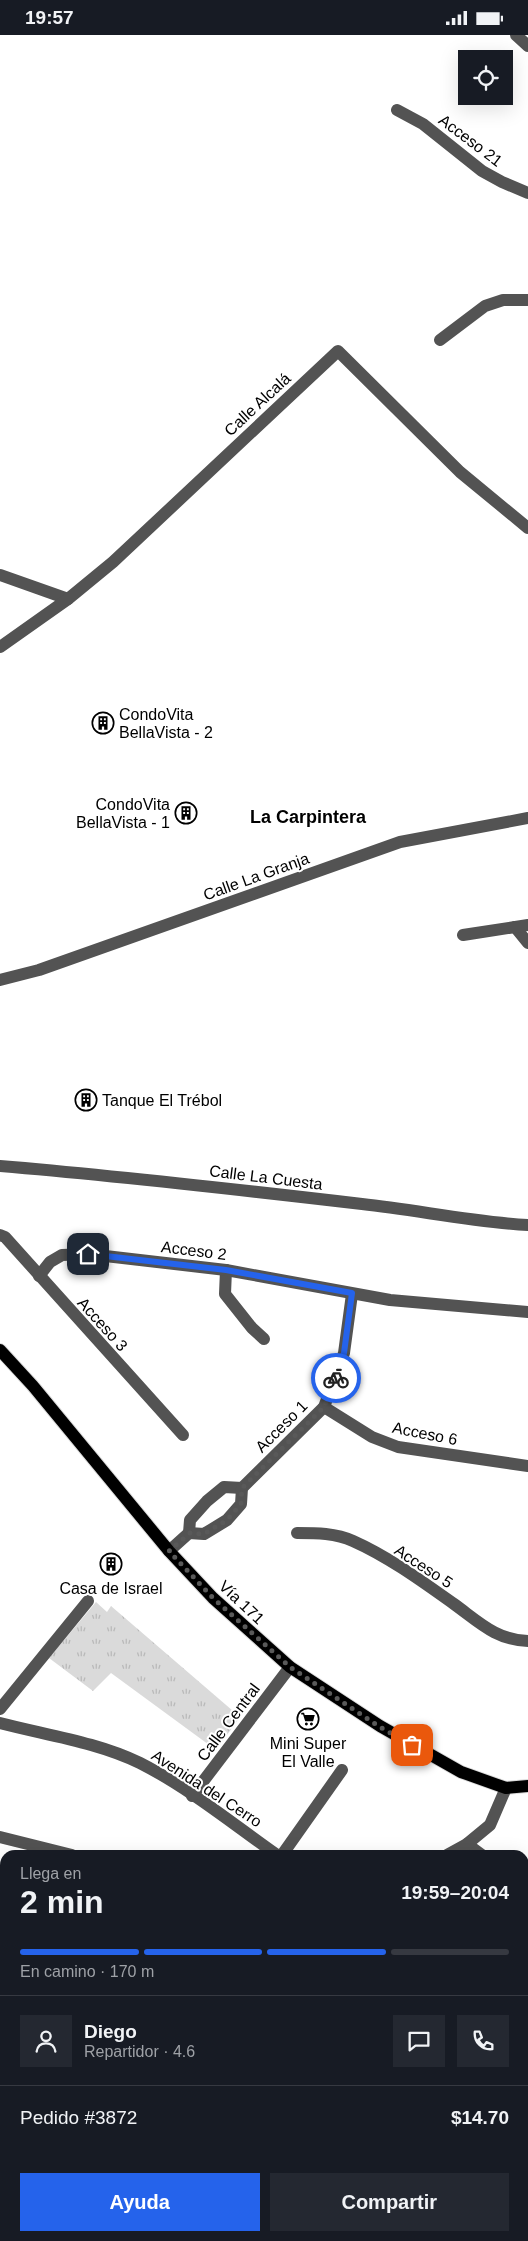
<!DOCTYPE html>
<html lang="es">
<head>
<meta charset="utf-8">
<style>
  :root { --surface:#171b24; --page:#242831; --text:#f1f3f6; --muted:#9ea1a6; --line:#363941; --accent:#2563eb }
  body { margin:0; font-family:Arial,sans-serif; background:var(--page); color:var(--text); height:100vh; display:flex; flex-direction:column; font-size:19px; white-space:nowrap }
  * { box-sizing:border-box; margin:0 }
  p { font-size:16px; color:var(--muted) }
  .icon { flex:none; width:28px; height:28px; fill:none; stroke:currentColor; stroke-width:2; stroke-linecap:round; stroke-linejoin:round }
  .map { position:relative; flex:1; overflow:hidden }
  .side { position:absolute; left:0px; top:1815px; width:529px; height:391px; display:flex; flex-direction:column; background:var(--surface); border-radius:15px 15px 0 0; box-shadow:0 5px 20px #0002 }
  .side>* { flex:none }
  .fabs { position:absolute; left:458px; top:15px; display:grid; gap:10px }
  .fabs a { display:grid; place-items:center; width:55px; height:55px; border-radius:0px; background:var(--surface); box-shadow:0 5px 20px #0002; font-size:25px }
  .pin { position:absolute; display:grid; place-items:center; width:42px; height:42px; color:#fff; margin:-21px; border-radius:10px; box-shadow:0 2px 8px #0006 }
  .courier { position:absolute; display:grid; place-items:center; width:50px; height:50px; margin:-25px; border:4px solid #2563eb; border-radius:50%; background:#fff; color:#222; box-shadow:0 1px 6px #0007 }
  .head em { font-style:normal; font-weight:800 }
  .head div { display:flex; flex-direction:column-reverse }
  .head { display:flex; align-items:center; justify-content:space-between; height:85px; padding:0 20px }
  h1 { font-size:32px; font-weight:800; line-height:38px }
  .bar { display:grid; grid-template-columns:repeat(4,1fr); gap:8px 5px; align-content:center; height:60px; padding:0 20px }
  .bar i { height:6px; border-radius:4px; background:var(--line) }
  .bar .on { background:var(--accent) }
  .bar p { grid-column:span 4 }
  .line { display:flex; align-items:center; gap:12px; padding:0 20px; border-top:1px solid var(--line) }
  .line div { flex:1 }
  .round { display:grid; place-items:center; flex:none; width:52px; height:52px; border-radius:0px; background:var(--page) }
  .button { display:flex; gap:10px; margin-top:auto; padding:10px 20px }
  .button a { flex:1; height:58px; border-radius:0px; background:var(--accent); color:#fff; font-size:20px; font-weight:800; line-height:58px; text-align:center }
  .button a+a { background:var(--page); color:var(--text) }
  .status { display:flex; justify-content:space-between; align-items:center; height:35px; padding:0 25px; background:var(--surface); direction:ltr }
  .status svg { height:14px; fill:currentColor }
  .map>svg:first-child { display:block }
  .park { fill:url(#park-tufts) }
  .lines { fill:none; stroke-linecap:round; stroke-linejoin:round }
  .stream { stroke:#a1a1a1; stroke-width:4.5 }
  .major-casing { stroke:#dbdbdb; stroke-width:14 }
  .minor { stroke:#535353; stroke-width:12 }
  .major { stroke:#000; stroke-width:12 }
  .done { stroke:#595959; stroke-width:5; stroke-dasharray:0 9 }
  .route { stroke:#2563eb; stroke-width:6 }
  .labels { text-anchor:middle; stroke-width:4; stroke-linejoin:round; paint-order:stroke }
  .street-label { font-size:16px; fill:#000; stroke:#fff }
  .poi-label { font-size:16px; fill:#000; stroke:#fff; text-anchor:start }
  .neighbourhood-label { font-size:18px; font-weight:bold; fill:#000; stroke:#fff }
</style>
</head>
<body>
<div class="status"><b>19:57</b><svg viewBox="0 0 49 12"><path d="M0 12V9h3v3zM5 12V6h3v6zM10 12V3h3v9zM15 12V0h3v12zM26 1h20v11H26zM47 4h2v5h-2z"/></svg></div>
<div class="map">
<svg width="528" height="2206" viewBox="0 0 528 2206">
  <defs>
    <pattern id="park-tufts" width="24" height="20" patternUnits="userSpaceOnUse" patternTransform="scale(1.25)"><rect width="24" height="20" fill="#dadada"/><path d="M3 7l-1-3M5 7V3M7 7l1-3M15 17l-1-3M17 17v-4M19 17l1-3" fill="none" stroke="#b9b9b9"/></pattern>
  </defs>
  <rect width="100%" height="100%" fill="#fff"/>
  <path class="park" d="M 96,1567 L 107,1577 L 111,1571 L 240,1682 L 216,1715 L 111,1638 L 93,1656 L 49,1623 Z"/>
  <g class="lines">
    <g class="stream">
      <path d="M 524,1874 L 528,1871"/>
      <path d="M 0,2059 L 5,2057"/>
    </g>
    <g class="major-casing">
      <path id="major" d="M 0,1315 L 33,1351 L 169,1516 L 213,1563 L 290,1632 L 380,1691 L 461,1737 L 506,1753 L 528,1751"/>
    </g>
    <g class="minor">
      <path d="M 516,0 L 528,11"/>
      <path d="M 397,75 L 423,89 L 482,136 L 502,147 L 528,158"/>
      <path d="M 440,305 L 485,271 L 503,265 L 528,265"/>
      <path d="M 0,540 L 68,564"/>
      <path d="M 0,612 L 68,564 L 113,527 L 338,316 L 460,437 L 528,493"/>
      <path d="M 515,892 L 528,908"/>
      <path d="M 463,900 L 528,890"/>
      <path d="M 0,945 L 39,935 L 400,807 L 528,783"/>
      <path d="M 0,1131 C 121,1141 242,1155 362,1169 C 418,1175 472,1187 528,1190"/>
      <path d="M 0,1200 L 5,1202 L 183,1400"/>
      <path d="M 226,1235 L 225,1259 L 252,1293 L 264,1304"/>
      <path d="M 39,1241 L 50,1227 L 62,1220 L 88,1219 L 226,1235 L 390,1265 L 528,1277"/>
      <path d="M 324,1372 L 372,1402 L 398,1412 L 528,1431"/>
      <path d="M 189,1498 L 190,1485 L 207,1466 L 224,1452 L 242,1453"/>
      <path d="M 297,1498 C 316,1498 336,1498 353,1506 C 389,1522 423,1547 454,1569 C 479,1587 496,1605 528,1606"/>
      <path d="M 169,1516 L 189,1498 L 204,1499 L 227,1485 L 241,1469 L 242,1453 L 324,1372 L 344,1318 L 352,1259"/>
      <path d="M 0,1674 L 88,1566"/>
      <path d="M 0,1688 C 46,1700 97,1707 140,1728 C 189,1753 233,1789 277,1820"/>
      <path d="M 192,1761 L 290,1632"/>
      <path d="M 0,1802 L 72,1820"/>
      <path d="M 467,1809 L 482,1820"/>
      <path d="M 282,1820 L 342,1735"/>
      <path d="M 447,1820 L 467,1809 L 490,1790 L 506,1753"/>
      <path d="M 524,1854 L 528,1858"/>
      <path d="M 0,1914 L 5,1914"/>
      <path d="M 0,1963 L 5,1946"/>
    </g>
    <use href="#major" class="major"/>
  </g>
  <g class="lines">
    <path class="done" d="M 336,1343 L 324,1372 L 242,1453 L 241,1469 L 227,1485 L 204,1499 L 190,1498 L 169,1516 L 213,1563 L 290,1632 L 380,1692 L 412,1710"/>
    <path class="route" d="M 88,1219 L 226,1235 L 352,1258 L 344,1318 L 336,1343"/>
  </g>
  <defs>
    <g id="building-ring" transform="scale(1.125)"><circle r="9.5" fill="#fff" stroke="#000" stroke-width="1.5"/><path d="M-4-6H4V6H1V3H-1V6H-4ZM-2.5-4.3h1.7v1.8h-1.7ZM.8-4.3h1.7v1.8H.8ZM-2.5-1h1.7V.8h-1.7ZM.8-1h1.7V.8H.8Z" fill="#000"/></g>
    <g id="supermarket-ring" transform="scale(1.125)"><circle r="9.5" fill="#fff" stroke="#000" stroke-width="1.5"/><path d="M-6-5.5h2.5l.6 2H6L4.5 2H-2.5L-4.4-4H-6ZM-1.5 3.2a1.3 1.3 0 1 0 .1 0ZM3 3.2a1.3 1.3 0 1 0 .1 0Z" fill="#000"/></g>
  </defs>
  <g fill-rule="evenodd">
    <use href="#building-ring" x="103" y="688"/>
    <use href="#building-ring" x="186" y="778"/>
    <use href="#building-ring" x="86" y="1065"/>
    <use href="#building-ring" x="111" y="1529"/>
    <use href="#supermarket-ring" x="308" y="1684"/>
  </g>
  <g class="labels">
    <g class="street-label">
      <text transform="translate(471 105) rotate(37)" y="6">Acceso 21</text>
      <text transform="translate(257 369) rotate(-43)" y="6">Calle Alcalá</text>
      <text transform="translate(256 841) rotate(-20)" y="6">Calle La Granja</text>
      <text transform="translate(266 1142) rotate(7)" y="6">Calle La Cuesta</text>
      <text transform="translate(194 1215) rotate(7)" y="6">Acceso 2</text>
      <text transform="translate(103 1289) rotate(48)" y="6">Acceso 3</text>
      <text transform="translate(281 1391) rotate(-45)" y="6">Acceso 1</text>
      <text transform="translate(425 1398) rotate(11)" y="6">Acceso 6</text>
      <text transform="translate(424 1531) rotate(33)" y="6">Acceso 5</text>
      <text transform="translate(242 1567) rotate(43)" y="6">Vía 171</text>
      <text transform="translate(228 1687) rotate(-53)" y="6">Calle Central</text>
      <text transform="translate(207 1753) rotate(33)" y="6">Avenida del Cerro</text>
    </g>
    <g class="poi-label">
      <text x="119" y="685">CondoVita<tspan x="119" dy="18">BellaVista - 2</tspan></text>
      <text x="170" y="775" text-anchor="end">CondoVita<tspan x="170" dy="18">BellaVista - 1</tspan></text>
      <text x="102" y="1071">Tanque El Trébol</text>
      <text x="111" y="1559" text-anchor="middle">Casa de Israel</text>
      <text x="308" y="1714" text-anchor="middle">Mini Super<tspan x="308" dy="18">El Valle</tspan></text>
    </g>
    <g class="neighbourhood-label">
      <text x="308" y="788">La Carpintera</text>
    </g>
  </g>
</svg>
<div class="fabs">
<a><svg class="icon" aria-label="locate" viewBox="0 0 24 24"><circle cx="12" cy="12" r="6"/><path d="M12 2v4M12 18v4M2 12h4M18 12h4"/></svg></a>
</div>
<div class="pin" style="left:412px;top:1710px;background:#ea580c"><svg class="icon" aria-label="bag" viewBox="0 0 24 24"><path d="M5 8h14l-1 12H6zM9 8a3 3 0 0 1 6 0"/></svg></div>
<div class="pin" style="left:88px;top:1219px;background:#1f2937"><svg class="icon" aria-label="home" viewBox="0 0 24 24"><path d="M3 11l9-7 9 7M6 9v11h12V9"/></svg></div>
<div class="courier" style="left:336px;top:1343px"><svg class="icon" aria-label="bike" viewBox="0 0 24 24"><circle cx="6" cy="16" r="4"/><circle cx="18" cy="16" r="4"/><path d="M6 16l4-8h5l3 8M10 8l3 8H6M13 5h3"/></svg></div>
<section class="side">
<div class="head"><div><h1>2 min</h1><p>Llega en</p></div><em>19:59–20:04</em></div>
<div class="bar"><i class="on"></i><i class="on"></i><i class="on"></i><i></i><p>En camino · 170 m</p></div>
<div class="line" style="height:90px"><a class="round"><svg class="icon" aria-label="person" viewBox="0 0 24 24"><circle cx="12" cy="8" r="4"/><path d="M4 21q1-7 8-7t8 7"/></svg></a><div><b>Diego</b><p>Repartidor · 4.6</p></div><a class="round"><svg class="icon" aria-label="chat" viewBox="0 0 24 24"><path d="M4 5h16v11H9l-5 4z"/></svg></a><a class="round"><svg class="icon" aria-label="phone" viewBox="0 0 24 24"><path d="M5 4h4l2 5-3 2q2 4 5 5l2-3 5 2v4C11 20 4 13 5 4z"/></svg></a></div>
<div class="line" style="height:65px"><div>Pedido #3872</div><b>$14.70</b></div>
<div class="button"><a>Ayuda</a><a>Compartir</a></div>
</section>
</div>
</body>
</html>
